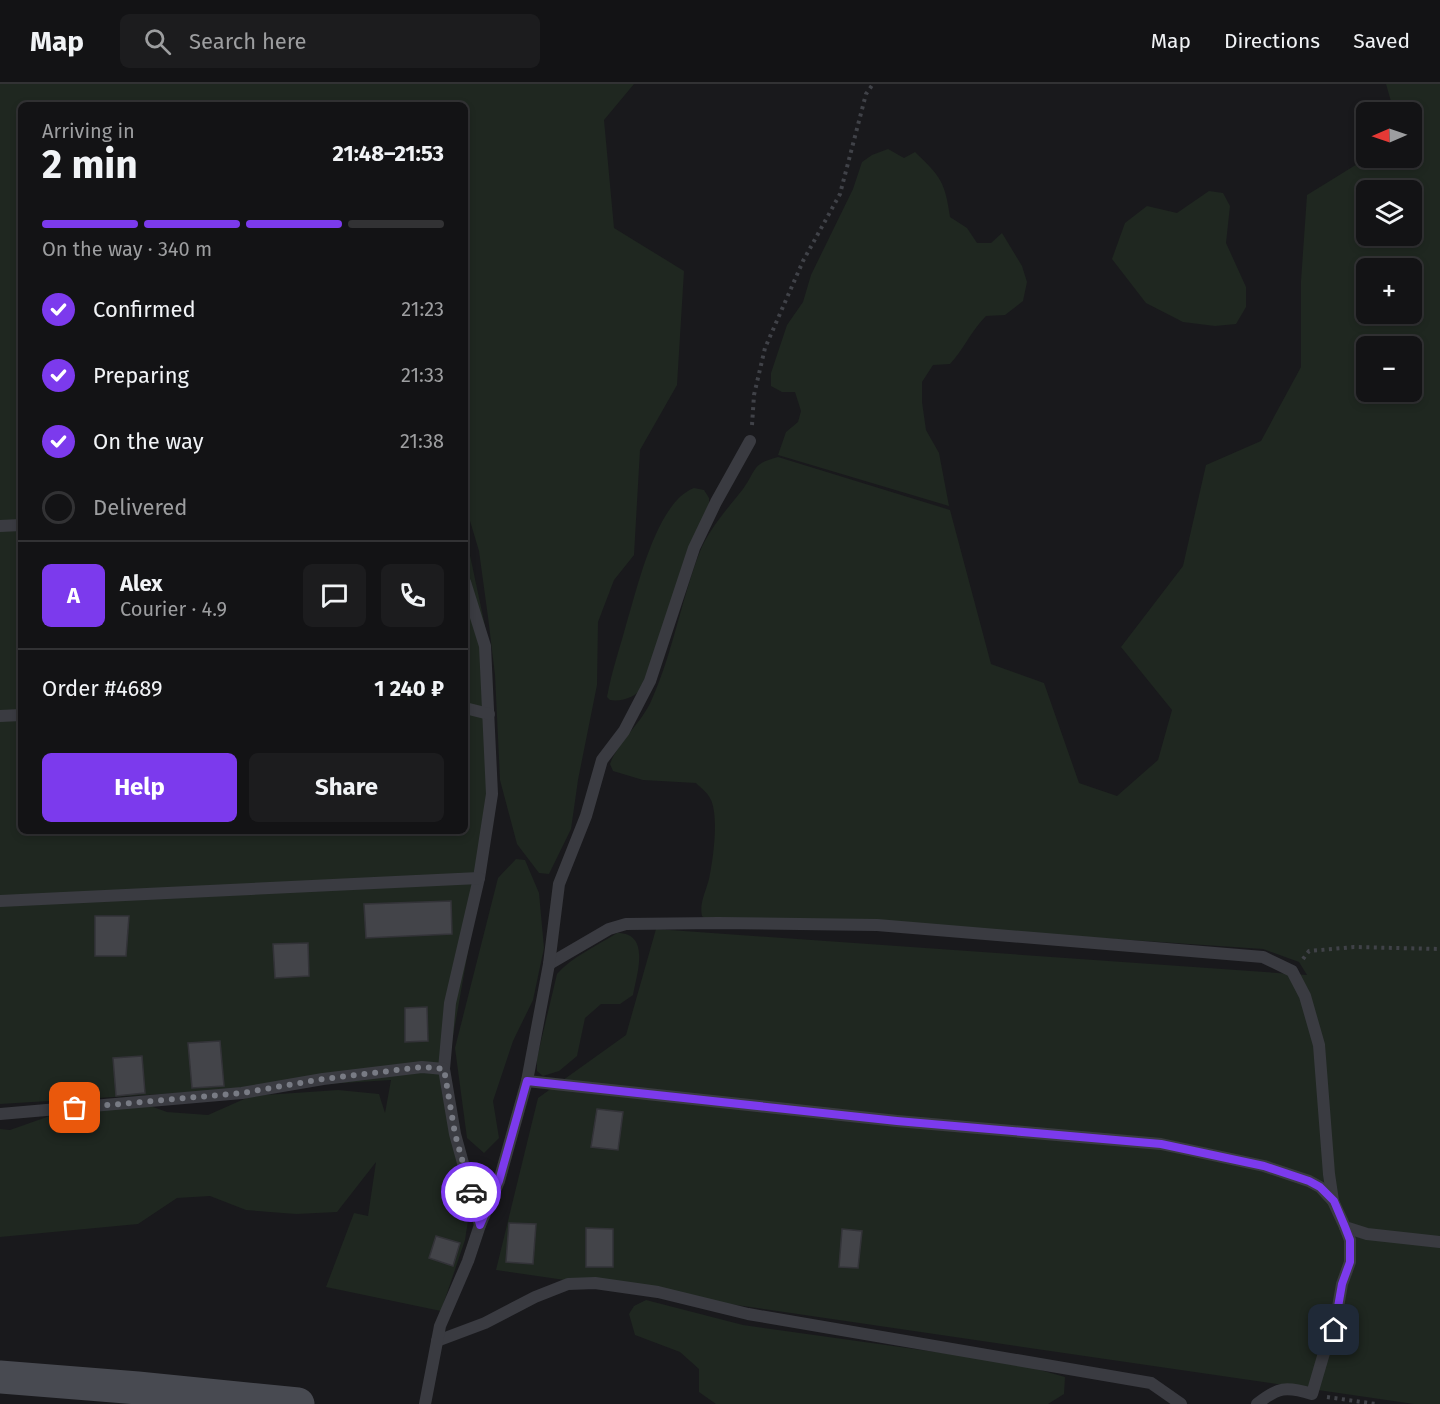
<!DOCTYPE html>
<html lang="en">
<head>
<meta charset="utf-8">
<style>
  :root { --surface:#131315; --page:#1c1c1e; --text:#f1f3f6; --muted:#9d9ea0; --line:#323234; --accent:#7c3aed }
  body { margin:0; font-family:"Fira Sans",sans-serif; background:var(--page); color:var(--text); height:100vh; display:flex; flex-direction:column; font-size:22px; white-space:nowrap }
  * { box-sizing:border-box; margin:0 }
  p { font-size:20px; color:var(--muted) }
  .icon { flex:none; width:33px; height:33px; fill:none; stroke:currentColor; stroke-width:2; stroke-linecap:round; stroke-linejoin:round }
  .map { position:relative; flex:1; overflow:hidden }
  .panel { position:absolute; left:18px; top:18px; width:450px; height:732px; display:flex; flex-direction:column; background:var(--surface); border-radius:9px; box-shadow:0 3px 9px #0003,0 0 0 2px var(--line) }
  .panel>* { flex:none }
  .needle { width:39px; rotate:268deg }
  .controls { position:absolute; left:1356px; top:18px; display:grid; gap:12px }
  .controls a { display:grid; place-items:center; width:66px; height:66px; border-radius:9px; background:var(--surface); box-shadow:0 3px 9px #0003,0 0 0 2px var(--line); font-size:30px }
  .pin { position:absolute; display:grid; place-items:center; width:51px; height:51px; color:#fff; margin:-26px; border-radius:12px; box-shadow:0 3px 9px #0006 }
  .courier { position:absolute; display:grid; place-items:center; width:60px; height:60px; margin:-30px; border:4px solid #7c3aed; border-radius:50%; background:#fff; color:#222; box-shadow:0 2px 8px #0007 }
  .overview em { font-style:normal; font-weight:700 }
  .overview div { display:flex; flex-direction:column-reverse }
  .overview { display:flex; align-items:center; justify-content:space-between; height:102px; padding:0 24px }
  h1 { font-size:39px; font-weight:700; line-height:45px }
  .bar { display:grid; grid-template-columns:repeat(4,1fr); gap:9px 6px; align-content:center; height:72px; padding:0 24px }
  .bar i { height:8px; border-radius:4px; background:var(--line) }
  .bar .active { background:var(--accent) }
  .bar p { grid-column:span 4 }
  .line { display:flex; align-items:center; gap:15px; padding:0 24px; border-top:2px solid var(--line) }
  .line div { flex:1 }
  .round { display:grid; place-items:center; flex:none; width:63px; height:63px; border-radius:9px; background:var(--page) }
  ol { padding:0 24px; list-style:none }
  li { display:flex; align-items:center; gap:18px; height:66px }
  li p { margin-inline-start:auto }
  li .icon { padding:6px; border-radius:50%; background:var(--accent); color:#fff; stroke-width:4 }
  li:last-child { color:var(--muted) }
  li i { width:33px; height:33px; border:3px solid var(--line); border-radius:50% }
  .button { display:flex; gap:12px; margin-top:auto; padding:12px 24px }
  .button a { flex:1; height:69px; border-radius:9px; background:var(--accent); color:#fff; font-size:24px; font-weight:700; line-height:69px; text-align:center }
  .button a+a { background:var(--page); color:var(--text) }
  header { display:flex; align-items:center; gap:36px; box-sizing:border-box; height:84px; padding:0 30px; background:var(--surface); border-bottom:2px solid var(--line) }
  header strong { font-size:28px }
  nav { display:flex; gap:33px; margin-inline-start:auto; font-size:21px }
  .search { width:420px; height:54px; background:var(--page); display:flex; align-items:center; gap:15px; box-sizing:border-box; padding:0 21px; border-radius:9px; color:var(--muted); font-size:22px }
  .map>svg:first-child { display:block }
  .green { fill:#1f2720; fill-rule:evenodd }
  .building { fill:#434449; stroke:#333338; stroke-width:1.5 }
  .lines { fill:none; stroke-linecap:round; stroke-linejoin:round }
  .path { stroke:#404248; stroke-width:4; stroke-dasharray:3 4.5; stroke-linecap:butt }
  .lane { stroke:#3a3b41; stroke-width:12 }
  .secondary { stroke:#484a51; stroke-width:33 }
  .done { stroke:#787b84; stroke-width:6; stroke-dasharray:0 10.8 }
  .route { stroke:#7c3aed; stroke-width:8 }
</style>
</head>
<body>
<header>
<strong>Map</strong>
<div class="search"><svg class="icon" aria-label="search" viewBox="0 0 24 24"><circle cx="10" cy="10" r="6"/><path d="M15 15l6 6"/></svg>Search here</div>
<nav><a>Map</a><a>Directions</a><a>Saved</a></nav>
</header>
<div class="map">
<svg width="1440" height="1320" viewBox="0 0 1440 1320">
  <rect width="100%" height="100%" fill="#19191c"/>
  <g class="green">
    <path d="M 0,0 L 634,0 L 604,36 L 614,144 L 684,187 L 677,301 L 640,366 L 634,471 L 614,496 L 598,538 L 597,601 L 578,696 L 571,745 L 549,790 L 539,789 L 517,760 L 500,696 L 495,591 L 488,533 L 479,467 L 465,420 L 465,21 L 21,21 L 21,747 L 465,747 L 465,448 L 488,556 L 497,703 L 449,975 L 441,1004 L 466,1103 L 470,1124 L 465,1156 L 441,1227 L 326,1203 L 354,1129 L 368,1132 L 376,1078 L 337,1128 L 296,1130 L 246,1126 L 210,1112 L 177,1114 L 138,1140 L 0,1153 L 0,1045 L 10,1046 L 61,1028 L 145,1020 L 167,1028 L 208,1031 L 251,1012 L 338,1006 L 379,1010 L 385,1029 L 391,996 L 0,1020 Z"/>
    <path d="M 1386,0 L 1440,0 L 1440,1320 L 1414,1320 L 496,1186 L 538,1014 L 626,951 L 656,845 L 1307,891 L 1299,878 L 1263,865 L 833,836 L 707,836 L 702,832 C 699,820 706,807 709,795 C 713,776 719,734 711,716 C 708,709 701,704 696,699 L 643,696 L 613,687 L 610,680 C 619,656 642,639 652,615 C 673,568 681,517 699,470 C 708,446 727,425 743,405 C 757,386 751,380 778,373 L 950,426 L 991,580 L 1044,599 L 1079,699 L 1117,712 L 1158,676 L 1172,626 L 1121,563 L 1183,482 L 1206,381 L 1261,357 L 1301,283 L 1301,197 L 1307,111 L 1367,74 L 1412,74 L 1412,28 L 1394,28 ZM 1366,106 L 1412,106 L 1412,152 L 1366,152 ZM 1366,184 L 1412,184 L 1412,230 L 1366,230 ZM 1366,262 L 1412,262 L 1412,308 L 1366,308 Z"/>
    <path d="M 888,65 L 904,74 L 915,68 C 941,93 945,98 950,133 L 967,144 L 977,159 L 991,159 L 1002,149 L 1022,182 L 1027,198 L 1023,217 L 1005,231 L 986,232 C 971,247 964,265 950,280 L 933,281 L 922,298 L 922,318 L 926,346 L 939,369 L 949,422 L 778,371 L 786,348 L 798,338 L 801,327 L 795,308 L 782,308 L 771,302 L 771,289 L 787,241 L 803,218 L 811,191 L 853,105 L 862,78 L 872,71 Z"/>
    <path d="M 1209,107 L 1223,109 L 1230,122 L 1226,159 L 1246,203 L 1246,223 L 1236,240 L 1215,242 L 1183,238 L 1146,219 L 1112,175 L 1125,139 L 1147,122 L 1177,129 Z"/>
    <path d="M 694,404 L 704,406 L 709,414 L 709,422 L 643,602 C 637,613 622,618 610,616 L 607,613 C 612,586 619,567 626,541 C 637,506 656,418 694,404 Z"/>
    <path d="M 516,775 L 525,776 L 539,809 L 544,864 L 533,916 L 513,957 L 493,1017 L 499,1054 L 484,1069 L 467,1054 L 455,964 L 498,794 Z"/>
    <path d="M 617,849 C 651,849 637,889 633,911 L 620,920 L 601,920 L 585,934 L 577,972 L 559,987 L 543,992 L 537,987 L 537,974 L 557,890 C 573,872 597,862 617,849 Z"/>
    <path d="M 646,1216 L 743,1241 L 1015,1279 L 1065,1293 L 1064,1310 L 1048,1320 L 716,1320 L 699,1308 L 699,1285 L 680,1268 L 635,1251 L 629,1230 L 634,1222 Z"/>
  </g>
  <g class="building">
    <path d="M 451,817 L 452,850 L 366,854 L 364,820 Z"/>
    <path d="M 95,832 L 129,832 L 126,872 L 95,872 Z"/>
    <path d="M 308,859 L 309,892 L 275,894 L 273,860 Z"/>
    <path d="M 427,923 L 428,957 L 405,958 L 405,924 Z"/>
    <path d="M 220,957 L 224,1002 L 192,1004 L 188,959 Z"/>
    <path d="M 142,972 L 145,1009 L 116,1012 L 113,974 Z"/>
    <path d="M 597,1025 L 623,1028 L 618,1066 L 591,1063 Z"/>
    <path d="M 509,1139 L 536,1140 L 533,1180 L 506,1178 Z"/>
    <path d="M 586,1144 L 613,1145 L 613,1183 L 586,1183 Z"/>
    <path d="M 842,1145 L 862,1147 L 858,1184 L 839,1183 Z"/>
    <path d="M 436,1152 L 460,1159 L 453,1182 L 429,1174 Z"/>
  </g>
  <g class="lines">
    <g class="path">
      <path d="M 752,341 L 754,311 L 765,264 L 803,177 L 840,110 L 866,10 L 873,0"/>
      <path d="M 1303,875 L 1309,867 L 1354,863 L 1440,865"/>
      <path d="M 1327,1313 L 1376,1320"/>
    </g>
    <g class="lane">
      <path d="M 0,442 L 21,441"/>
      <path d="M 465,498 L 485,562 L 492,710 L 479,794 L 450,919 L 444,985 L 455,1050 L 480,1141"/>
      <path d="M 465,624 L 489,630"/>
      <path d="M 0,632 L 21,631"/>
      <path d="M 0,817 L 479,794"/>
      <path d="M 549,880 L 609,845 L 626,840 L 718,839 L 877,841 L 1263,873 L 1292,887 L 1305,912 L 1319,961 L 1329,1090 L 1333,1117 L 1345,1143 L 1367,1150 L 1440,1158"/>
      <path d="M 527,997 L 897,1037 L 1161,1060 L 1264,1082 L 1309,1097 L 1320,1103 L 1333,1117"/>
      <path d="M 0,1030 L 242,1009 L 323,995 L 422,983 L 444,985"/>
      <path d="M 437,1257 L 485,1239 L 535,1213 L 568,1200 L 595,1199 L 658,1208 L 748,1230 L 1151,1299 L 1181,1320"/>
      <path d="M 425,1320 L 440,1242 L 468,1177 L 480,1141 L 499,1097 L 527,997 L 549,880 L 559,800 L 586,732 L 602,676 L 624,647 L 650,597 L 694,464 L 716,418 L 750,357"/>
      <path d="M 1257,1320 C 1278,1303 1286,1302 1312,1310 L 1324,1269 L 1334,1246 L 1342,1200 L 1350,1178 L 1350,1156 L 1345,1143"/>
    </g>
    <path class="secondary" d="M 0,1293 L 138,1304 L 298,1320"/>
  </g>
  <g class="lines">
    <path class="done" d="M 75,1024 L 242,1009 L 323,995 L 422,983 L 444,985 L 455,1050 L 471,1108"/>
    <path class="route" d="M 471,1108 L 480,1141 L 499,1097 L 527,997 L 897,1037 L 1161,1060 L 1264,1082 L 1309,1097 L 1320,1103 L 1334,1117 L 1345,1143 L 1350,1156 L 1350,1178 L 1342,1200 L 1334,1246"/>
  </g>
</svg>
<div class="controls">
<a><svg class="needle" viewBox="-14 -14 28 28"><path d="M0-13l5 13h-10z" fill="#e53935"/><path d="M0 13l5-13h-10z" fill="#9d9ea0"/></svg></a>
<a><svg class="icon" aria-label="layers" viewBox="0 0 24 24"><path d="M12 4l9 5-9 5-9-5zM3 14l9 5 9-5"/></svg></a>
<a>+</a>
<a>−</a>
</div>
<div class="pin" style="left:75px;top:1024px;background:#ea580c"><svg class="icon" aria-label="bag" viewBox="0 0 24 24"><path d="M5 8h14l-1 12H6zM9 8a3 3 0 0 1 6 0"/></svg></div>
<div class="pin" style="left:1334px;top:1246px;background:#1f2937"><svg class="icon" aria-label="home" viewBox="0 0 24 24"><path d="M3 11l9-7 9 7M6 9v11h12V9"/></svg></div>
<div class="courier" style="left:471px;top:1108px"><svg class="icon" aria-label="car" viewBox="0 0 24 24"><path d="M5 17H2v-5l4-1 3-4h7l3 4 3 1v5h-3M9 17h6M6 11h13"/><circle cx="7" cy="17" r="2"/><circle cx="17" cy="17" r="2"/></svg></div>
<section class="panel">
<div class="overview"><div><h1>2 min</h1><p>Arriving in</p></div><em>21:48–21:53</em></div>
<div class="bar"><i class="active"></i><i class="active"></i><i class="active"></i><i></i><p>On the way · 340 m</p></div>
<ol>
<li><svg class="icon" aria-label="check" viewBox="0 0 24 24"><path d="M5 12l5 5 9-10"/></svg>Confirmed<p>21:23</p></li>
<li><svg class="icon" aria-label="check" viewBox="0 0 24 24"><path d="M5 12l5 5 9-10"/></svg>Preparing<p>21:33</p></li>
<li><svg class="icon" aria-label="check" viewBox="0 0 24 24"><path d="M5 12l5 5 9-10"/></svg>On the way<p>21:38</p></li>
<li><i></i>Delivered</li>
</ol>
<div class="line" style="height:108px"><b class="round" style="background:var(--accent);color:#fff">A</b><div><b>Alex</b><p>Courier · 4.9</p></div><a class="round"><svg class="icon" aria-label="chat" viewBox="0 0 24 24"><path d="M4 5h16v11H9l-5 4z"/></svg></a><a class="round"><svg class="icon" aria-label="phone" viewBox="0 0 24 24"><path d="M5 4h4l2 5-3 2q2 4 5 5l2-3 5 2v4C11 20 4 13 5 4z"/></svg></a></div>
<div class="line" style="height:78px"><div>Order #4689</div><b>1 240 ₽</b></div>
<div class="button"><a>Help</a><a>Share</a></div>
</section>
</div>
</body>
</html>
